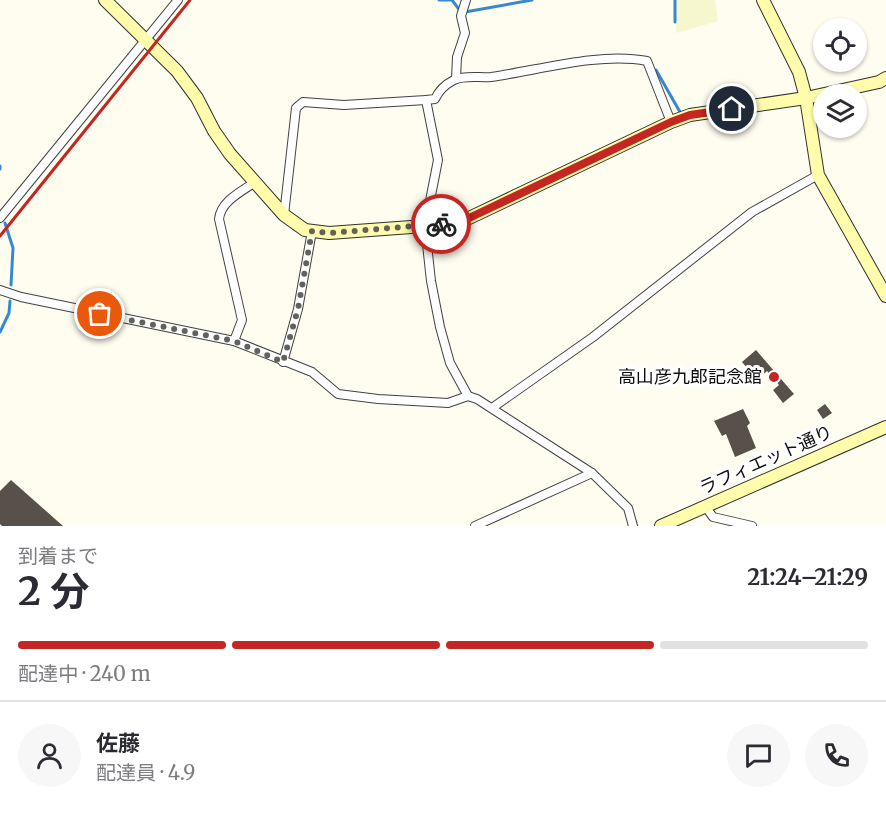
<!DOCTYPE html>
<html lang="ja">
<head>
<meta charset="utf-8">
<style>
  :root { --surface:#fff; --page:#f7f7f7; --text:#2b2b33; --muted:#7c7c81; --line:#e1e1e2; --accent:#c42621 }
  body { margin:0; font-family:Merriweather,"Noto Sans JP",serif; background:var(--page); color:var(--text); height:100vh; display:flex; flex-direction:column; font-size:22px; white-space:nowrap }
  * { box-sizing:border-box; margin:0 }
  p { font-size:20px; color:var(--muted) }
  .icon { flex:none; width:33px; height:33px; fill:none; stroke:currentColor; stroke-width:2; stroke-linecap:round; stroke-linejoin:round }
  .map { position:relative; height:526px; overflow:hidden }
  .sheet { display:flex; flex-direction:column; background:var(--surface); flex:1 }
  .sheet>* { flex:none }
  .controls { position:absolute; left:813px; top:18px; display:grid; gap:12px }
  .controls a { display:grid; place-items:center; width:54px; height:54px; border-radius:50%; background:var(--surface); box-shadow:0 2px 4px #0004; font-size:30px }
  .pin { position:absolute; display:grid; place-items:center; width:51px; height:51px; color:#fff; margin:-26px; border:3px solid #fff; border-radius:50%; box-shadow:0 2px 6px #0007 }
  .courier { position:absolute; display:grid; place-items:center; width:60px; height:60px; margin:-30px; border:4px solid #c42621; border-radius:50%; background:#fff; color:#222; box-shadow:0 2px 8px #0007 }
  .headline em { font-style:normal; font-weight:700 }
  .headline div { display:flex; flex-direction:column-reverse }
  .headline { display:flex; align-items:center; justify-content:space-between; height:102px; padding:0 18px }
  h1 { font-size:39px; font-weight:700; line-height:45px }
  .bar { display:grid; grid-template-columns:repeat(4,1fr); gap:9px 6px; align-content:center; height:72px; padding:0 18px }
  .bar i { height:8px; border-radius:4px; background:var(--line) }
  .bar .selected { background:var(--accent) }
  .bar p { grid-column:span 4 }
  .line { display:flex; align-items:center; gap:15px; padding:0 18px; border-top:2px solid var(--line) }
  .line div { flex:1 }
  .round { display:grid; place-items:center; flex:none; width:63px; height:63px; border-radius:32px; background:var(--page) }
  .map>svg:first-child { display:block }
  .farmland { fill:#f6f6cf }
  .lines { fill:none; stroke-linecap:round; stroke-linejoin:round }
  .stream { stroke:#3788d2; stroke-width:3 }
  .building { fill:#58504a }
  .street-casing { stroke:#414141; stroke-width:10 }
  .secondary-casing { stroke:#303030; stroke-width:14 }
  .street { stroke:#fff; stroke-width:8 }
  .secondary { stroke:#fffcab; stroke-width:12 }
  .rail { stroke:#c42621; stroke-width:3 }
  .done { stroke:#62625d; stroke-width:6; stroke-dasharray:0 10.8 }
  .route { stroke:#c42621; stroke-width:8 }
  .poi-dot { fill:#c42621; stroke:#fff; stroke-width:2 }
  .labels { text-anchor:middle; stroke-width:6; stroke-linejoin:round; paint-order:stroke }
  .poi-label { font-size:18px; fill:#0e0e0e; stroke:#fff; text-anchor:end }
  .street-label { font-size:18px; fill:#0e0e0e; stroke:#fff }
</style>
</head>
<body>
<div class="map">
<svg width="886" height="526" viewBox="0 0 886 526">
  <rect width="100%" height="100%" fill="#fffdf0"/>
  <path class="farmland" d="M 675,0 L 715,0 L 718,21 L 676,33 Z"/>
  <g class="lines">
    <g class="stream">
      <path d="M 439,0 L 452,0 L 461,12"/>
      <path d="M 465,12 L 532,0"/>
      <path d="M 675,22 L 675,0"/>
      <path d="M 656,70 L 680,112"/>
      <path d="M 0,166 L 0,169"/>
      <path d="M 5,223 L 13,248 L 11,285"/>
      <path d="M 0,332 L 9,313 L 10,301"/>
    </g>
  </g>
  <g class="building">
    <path d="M 756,350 L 794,394 L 783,403 L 773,390 L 779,385 L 767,371 L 757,380 L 742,362 Z"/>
    <path d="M 825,404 L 832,413 L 823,419 L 817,410 Z"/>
    <path d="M 743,409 L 750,423 L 747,426 L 756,448 L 735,457 L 726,434 L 722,436 L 714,421 Z"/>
    <path d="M 11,480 L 63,526 L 2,526 L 0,524 L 0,491 Z"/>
  </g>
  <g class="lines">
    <g class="street-casing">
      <g id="street">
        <path d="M 456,79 L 457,57 L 465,33 L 461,16 L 466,0"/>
        <path d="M 426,100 L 438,160 L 425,226 L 431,281 L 440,327 L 450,363 L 468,396"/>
        <path d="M 284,215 L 296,108 L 303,102 L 344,105 L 426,100 L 435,99 C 439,90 446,84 454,80 C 464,75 480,78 491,77 C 540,70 599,52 647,61 L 671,122"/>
        <path d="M 0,218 L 178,0"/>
        <path d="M 0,290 L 21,297 L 234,341 L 312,372 L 338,394 L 378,399 L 448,403 L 468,396 L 477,399 L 592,473 L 628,508 L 633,526"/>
        <path d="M 234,341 L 242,320 L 219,219 C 221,201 241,192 255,182"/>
        <path d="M 283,362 L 298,309 L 312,231"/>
        <path d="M 492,408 L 593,337 L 752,212 L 818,175"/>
        <path d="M 705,506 L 713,517 L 752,526"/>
        <path d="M 475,526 L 592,473"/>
      </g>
    </g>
    <g class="secondary-casing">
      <g id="secondary">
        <path d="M 105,0 L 177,71 L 197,98 L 214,131 L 230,154 L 284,215 L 305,230 L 329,233 L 425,226 L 467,219 L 671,122 L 690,115 L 806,98 L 879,82 L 886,78"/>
        <path d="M 763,0 L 799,72 L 806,98 L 818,175 L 886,296"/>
        <path d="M 661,526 L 886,427"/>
      </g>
    </g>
    <use href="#street" class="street"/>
    <use href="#secondary" class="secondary"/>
    <path class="rail" d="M 0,236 L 190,0"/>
  </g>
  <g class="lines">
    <path class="done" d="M 100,314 L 234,341 L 283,362 L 298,309 L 312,231 L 329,233 L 441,224"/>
    <path class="route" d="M 441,224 L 467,219 L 671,122 L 690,115 L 732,109"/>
  </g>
  <circle class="poi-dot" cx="774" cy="377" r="6"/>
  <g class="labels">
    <g class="poi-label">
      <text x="762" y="383">高山彦九郎記念館</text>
    </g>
    <g class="street-label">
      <text transform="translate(766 460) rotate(-24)" y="6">ラフィエット通り</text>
    </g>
  </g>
</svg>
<div class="controls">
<a><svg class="icon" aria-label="locate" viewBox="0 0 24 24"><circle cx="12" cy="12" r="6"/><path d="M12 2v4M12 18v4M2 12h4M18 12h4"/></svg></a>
<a><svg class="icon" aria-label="layers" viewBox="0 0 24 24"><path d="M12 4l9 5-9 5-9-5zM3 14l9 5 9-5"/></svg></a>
</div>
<div class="pin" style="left:100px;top:314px;background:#ea580c"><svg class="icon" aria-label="bag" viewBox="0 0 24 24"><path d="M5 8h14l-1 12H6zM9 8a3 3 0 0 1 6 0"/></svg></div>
<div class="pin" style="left:732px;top:109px;background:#1f2937"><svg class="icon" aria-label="home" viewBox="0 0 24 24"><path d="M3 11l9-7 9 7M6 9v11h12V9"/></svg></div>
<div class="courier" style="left:441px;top:224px"><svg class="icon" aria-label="bike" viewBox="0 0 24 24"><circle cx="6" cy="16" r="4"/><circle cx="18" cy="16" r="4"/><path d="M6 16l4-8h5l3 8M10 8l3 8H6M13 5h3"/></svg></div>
</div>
<section class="sheet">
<div class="headline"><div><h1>2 分</h1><p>到着まで</p></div><em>21:24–21:29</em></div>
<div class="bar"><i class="selected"></i><i class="selected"></i><i class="selected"></i><i></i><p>配達中 · 240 m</p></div>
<div class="line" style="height:108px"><a class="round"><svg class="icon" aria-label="person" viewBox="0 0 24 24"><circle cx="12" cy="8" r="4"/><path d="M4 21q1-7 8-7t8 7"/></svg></a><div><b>佐藤</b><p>配達員 · 4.9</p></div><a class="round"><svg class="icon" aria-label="chat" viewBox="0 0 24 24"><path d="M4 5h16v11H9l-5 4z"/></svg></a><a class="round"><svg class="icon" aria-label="phone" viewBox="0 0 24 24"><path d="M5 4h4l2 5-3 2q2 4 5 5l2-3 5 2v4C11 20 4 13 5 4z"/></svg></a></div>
</section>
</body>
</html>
